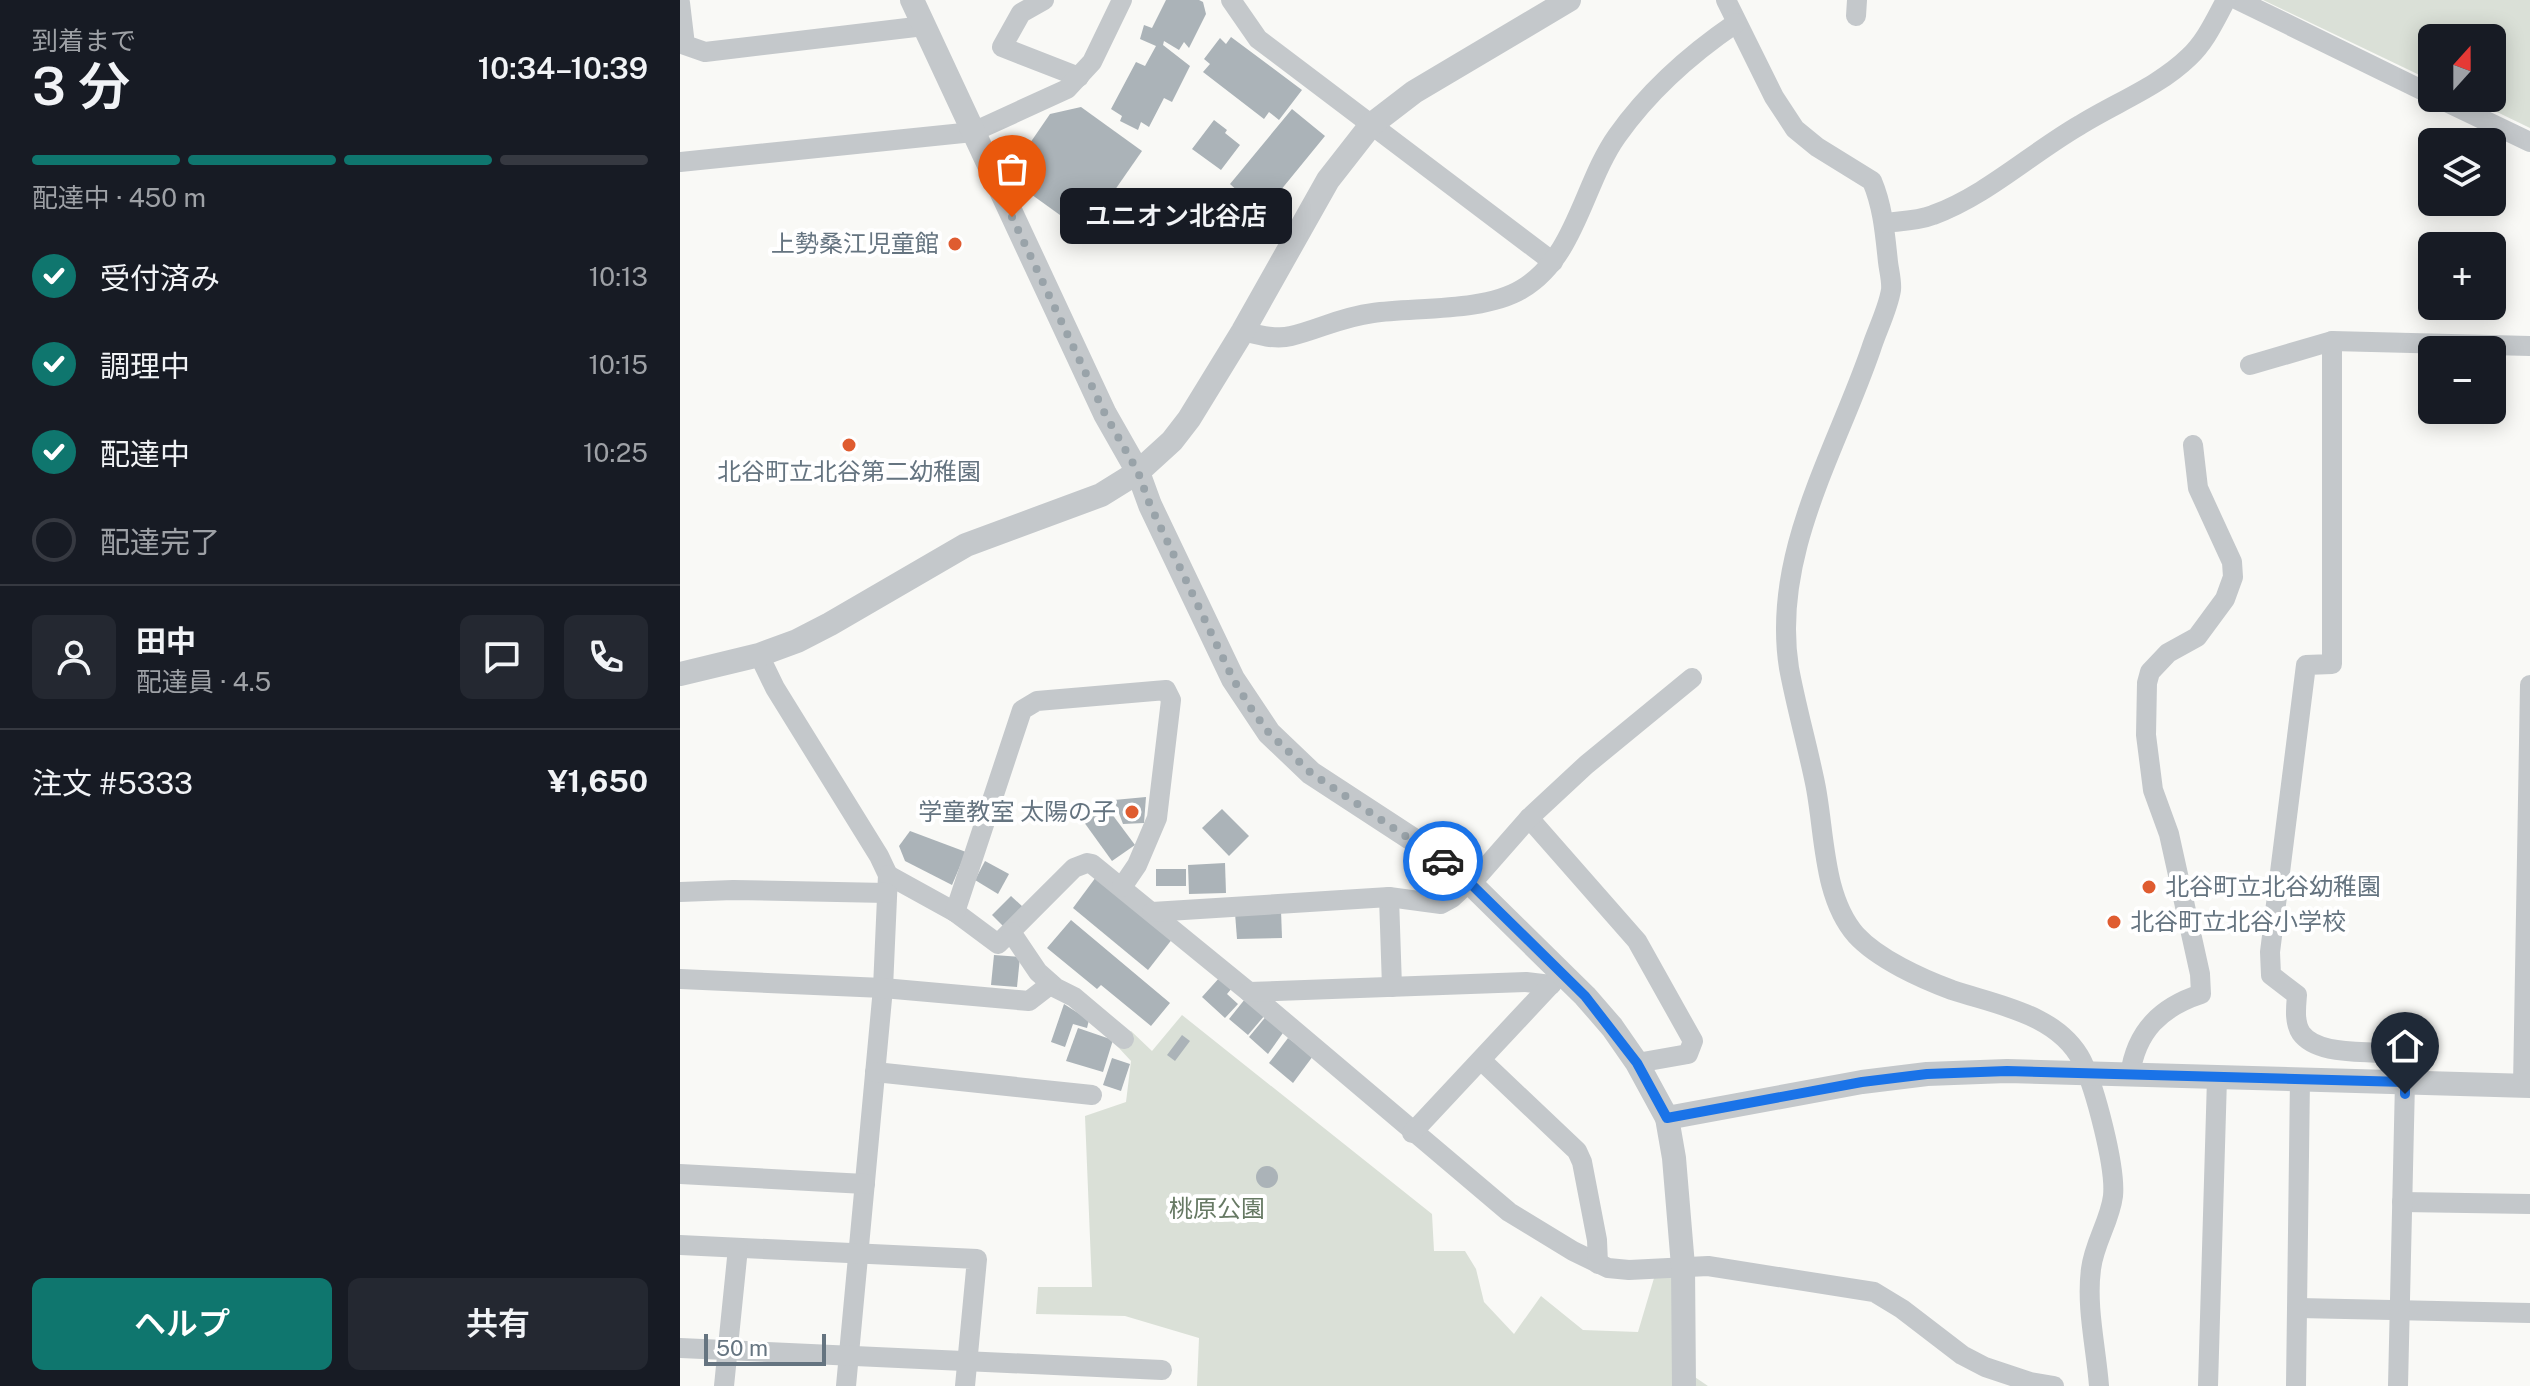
<!DOCTYPE html>
<html lang="ja">
<head>
<meta charset="utf-8">
<style>
  :root { --surface:#171b24; --page:#242831; --text:#f1f3f6; --muted:#9ea1a6; --line:#363941; --accent:#0f766e }
  body { margin:0; font-family:"Public Sans","Noto Sans JP",sans-serif; background:var(--page); color:var(--text); height:100vh; display:flex; flex-direction:column; font-size:30px; white-space:nowrap }
  * { box-sizing:border-box; margin:0 }
  p { font-size:26px; color:var(--muted) }
  .icon { flex:none; width:44px; height:44px; fill:none; stroke:currentColor; stroke-width:2; stroke-linecap:round; stroke-linejoin:round }
  .map { position:relative; flex:1; overflow:hidden }
  .panel { display:flex; flex-direction:column; background:var(--surface); width:680px }
  .panel>* { flex:none }
  .needle { width:52px; rotate:21deg }
  .fabs { position:absolute; left:1738px; top:24px; display:grid; gap:16px }
  .fabs a { display:grid; place-items:center; width:88px; height:88px; border-radius:12px; background:var(--surface); box-shadow:0 4px 20px #0003; font-size:40px }
  .scale { position:absolute; left:24px; bottom:20px; width:122px; box-sizing:border-box; padding-left:8px; border:4px solid #657480; border-top:0; font-size:22px; line-height:28px; white-space:nowrap; color:#657480; -webkit-text-stroke:6px #fff; paint-order:stroke }
  .pin { position:absolute; display:grid; place-items:center; width:68px; height:68px; color:#fff; margin:-82px -34px; border-radius:50% 50% 50% 0; rotate:-45deg; box-shadow:0 0 8px #0007 }
  .pin .icon { rotate:45deg }
  .courier { position:absolute; display:grid; place-items:center; width:80px; height:80px; margin:-40px; border:6px solid #1a73e8; border-radius:50%; background:#fff; color:#222; box-shadow:0 2px 10px #0007 }
  .bubble { position:absolute; height:56px; border-radius:12px; background:var(--surface); box-shadow:0 4px 20px #0003; font-size:26px; font-weight:600; line-height:56px; text-align:center }
  .headline em { font-style:normal; font-weight:600 }
  .headline div { display:flex; flex-direction:column-reverse }
  .headline { display:flex; align-items:center; justify-content:space-between; height:136px; padding:0 32px }
  h1 { font-size:52px; font-weight:600; line-height:60px }
  .bar { display:grid; grid-template-columns:repeat(4,1fr); gap:12px 8px; align-content:center; height:96px; padding:0 32px }
  .bar i { height:10px; border-radius:6px; background:var(--line) }
  .bar .active { background:var(--accent) }
  .bar p { grid-column:span 4 }
  .line { display:flex; align-items:center; gap:20px; padding:0 32px; border-top:2px solid var(--line) }
  .line div { flex:1 }
  .round { display:grid; place-items:center; flex:none; width:84px; height:84px; border-radius:12px; background:var(--page) }
  ol { padding:0 32px; list-style:none }
  li { display:flex; align-items:center; gap:24px; height:88px }
  li p { margin-inline-start:auto }
  li .icon { padding:8px; border-radius:50%; background:var(--accent); color:#fff; stroke-width:4 }
  li:last-child { color:var(--muted) }
  li i { width:44px; height:44px; border:4px solid var(--line); border-radius:50% }
  .action { display:flex; gap:16px; margin-top:auto; padding:16px 32px }
  .action a { flex:1; height:92px; border-radius:12px; background:var(--accent); color:#fff; font-size:32px; font-weight:600; line-height:92px; text-align:center }
  .action a+a { background:var(--page); color:var(--text) }
  main { display:flex; flex:1; min-height:0 }
  .map>svg:first-child { display:block }
  .green { fill:#dae0d7 }
  .building { fill:#abb3b8 }
  .lines { fill:none; stroke-linecap:round; stroke-linejoin:round }
  .minor { stroke:#c4c8cb; stroke-width:20 }
  .tertiary { stroke:#c4c8cb; stroke-width:24 }
  .done { stroke:#99a3a9; stroke-width:8; stroke-dasharray:0 14.4 }
  .route { stroke:#1a73e8; stroke-width:10 }
  .poi-dot { fill:#df5c30; stroke:#fff; stroke-width:3 }
  .labels { text-anchor:middle; stroke-width:8; stroke-linejoin:round; paint-order:stroke }
  .poi-label { font-size:24px; fill:#657480; stroke:#fff; text-anchor:end }
  .park-label { font-size:24px; fill:#667963; stroke:#fff }
</style>
</head>
<body>
<main>
<section class="panel">
<div class="headline"><div><h1>3 分</h1><p>到着まで</p></div><em>10:34–10:39</em></div>
<div class="bar"><i class="active"></i><i class="active"></i><i class="active"></i><i></i><p>配達中 · 450 m</p></div>
<ol>
<li><svg class="icon" aria-label="check" viewBox="0 0 24 24"><path d="M5 12l5 5 9-10"/></svg>受付済み<p>10:13</p></li>
<li><svg class="icon" aria-label="check" viewBox="0 0 24 24"><path d="M5 12l5 5 9-10"/></svg>調理中<p>10:15</p></li>
<li><svg class="icon" aria-label="check" viewBox="0 0 24 24"><path d="M5 12l5 5 9-10"/></svg>配達中<p>10:25</p></li>
<li><i></i>配達完了</li>
</ol>
<div class="line" style="height:144px"><a class="round"><svg class="icon" aria-label="person" viewBox="0 0 24 24"><circle cx="12" cy="8" r="4"/><path d="M4 21q1-7 8-7t8 7"/></svg></a><div><b>田中</b><p>配達員 · 4.5</p></div><a class="round"><svg class="icon" aria-label="chat" viewBox="0 0 24 24"><path d="M4 5h16v11H9l-5 4z"/></svg></a><a class="round"><svg class="icon" aria-label="phone" viewBox="0 0 24 24"><path d="M5 4h4l2 5-3 2q2 4 5 5l2-3 5 2v4C11 20 4 13 5 4z"/></svg></a></div>
<div class="line" style="height:104px"><div>注文 #5333</div><b>¥1,650</b></div>
<div class="action"><a>ヘルプ</a><a>共有</a></div>
</section>
<div class="map">
<svg width="1850" height="1386" viewBox="0 0 1850 1386">
  <rect width="100%" height="100%" fill="#f9f9f6"/>
  <g class="green">
    <path d="M 1583,0 L 1850,0 L 1850,128 L 1788,98 L 1812,98 L 1812,38 L 1752,38 L 1752,81 Z"/>
    <path d="M 502,1015 L 752,1214 L 754,1251 L 785,1251 L 796,1269 L 804,1302 L 834,1334 L 861,1296 L 903,1330 L 958,1332 L 977,1268 L 1003,1266 L 1003,1369 L 1028,1386 L 517,1386 L 519,1338 L 445,1316 L 356,1314 L 358,1287 L 412,1287 L 405,1116 L 446,1102 L 451,1061 L 438,1047 L 451,1031 L 472,1051 Z"/>
  </g>
  <g class="building">
    <path d="M 486,0 L 519,0 L 523,2 L 526,14 L 509,48 L 504,42 L 499,50 L 484,41 L 483,45 L 510,66 L 492,102 L 484,98 L 469,127 L 461,122 L 458,130 L 440,121 L 442,116 L 431,109 L 456,62 L 465,66 L 476,46 L 460,39 L 464,25 L 472,28 Z"/>
    <path d="M 551,37 L 622,90 L 599,120 L 589,112 L 584,119 L 523,72 L 530,64 L 524,59 L 540,38 L 546,44 Z"/>
    <path d="M 401,107 L 462,151 L 405,233 L 348,192 L 337,162 L 370,114 Z"/>
    <path d="M 612,109 L 645,136 L 582,213 L 575,206 L 569,213 L 555,202 L 561,194 L 550,184 Z"/>
    <path d="M 534,120 L 547,130 L 545,133 L 560,145 L 541,170 L 512,149 Z"/>
    <path d="M 466,797 L 464,823 L 443,824 L 434,800 Z"/>
    <path d="M 423,802 L 455,845 L 432,861 L 401,818 Z"/>
    <path d="M 542,809 L 569,836 L 549,856 L 522,828 Z"/>
    <path d="M 230,831 L 286,852 L 272,885 L 225,861 L 219,846 Z"/>
    <path d="M 305,861 L 329,874 L 318,894 L 295,880 Z"/>
    <path d="M 545,863 L 546,893 L 509,894 L 508,865 Z"/>
    <rect x="476" y="869" width="30" height="17"/>
    <path d="M 416,877 L 493,938 L 468,970 L 393,908 Z"/>
    <path d="M 331,896 L 343,907 L 323,926 L 312,915 Z"/>
    <path d="M 601,910 L 602,938 L 557,939 L 555,913 Z"/>
    <path d="M 391,920 L 490,1003 L 471,1026 L 421,985 L 417,989 L 367,948 Z"/>
    <path d="M 314,955 L 340,957 L 337,987 L 311,985 Z"/>
    <path d="M 540,977 L 552,988 L 547,994 L 558,1004 L 545,1018 L 522,997 Z"/>
    <path d="M 565,999 L 585,1015 L 568,1035 L 549,1019 Z"/>
    <path d="M 384,1004 L 409,1020 L 407,1028 L 393,1024 L 385,1047 L 371,1042 Z"/>
    <path d="M 588,1014 L 605,1030 L 588,1054 L 569,1037 Z"/>
    <path d="M 398,1028 L 433,1040 L 423,1072 L 386,1061 Z"/>
    <path d="M 502,1035 L 510,1041 L 495,1061 L 487,1055 Z"/>
    <path d="M 608,1038 L 633,1056 L 613,1083 L 589,1063 Z"/>
    <path d="M 432,1058 L 450,1064 L 441,1091 L 423,1085 Z"/>
    <circle cx="587" cy="1177" r="11"/>
  </g>
  <g class="lines">
    <g class="minor">
      <path d="M 364,0 L 341,13 L 322,47 L 399,77"/>
      <path d="M 551,0 L 578,39 L 873,262"/>
      <path d="M 1046,0 L 1094,97 L 1115,129 L 1137,147 L 1192,181 C 1203,207 1205,234 1208,262 C 1209,271 1212,281 1211,290 C 1208,309 1197,330 1191,349 C 1156,451 1091,555 1109,668 C 1116,706 1127,744 1135,783 C 1145,831 1142,896 1176,935 C 1198,959 1242,979 1272,990 C 1317,1005 1378,1014 1402,1061 C 1415,1088 1436,1167 1433,1196 C 1430,1221 1414,1243 1411,1269 C 1406,1307 1416,1347 1419,1386"/>
      <path d="M 1558,0 L 1752,95"/>
      <path d="M 0,3 L 5,45 L 25,52 L 244,26"/>
      <path d="M 1176,16 L 1177,0"/>
      <path d="M 1758,98 L 1850,142"/>
      <path d="M 0,162 L 293,132 L 387,89 L 412,62 L 442,0"/>
      <path d="M 1204,223 C 1220,221 1238,221 1253,215 C 1307,195 1350,154 1400,125 C 1437,102 1478,87 1509,57 C 1526,41 1535,20 1546,0"/>
      <path d="M 563,331 C 577,335 596,340 611,336 C 640,329 661,317 693,313 C 736,307 804,312 842,289 C 896,257 903,184 937,136 C 968,92 1012,53 1056,23"/>
      <path d="M 1652,341 L 1652,664 L 1626,665 L 1590,952 L 1591,975 L 1617,995 C 1616,1007 1614,1022 1621,1033 C 1636,1054 1678,1051 1701,1053"/>
      <path d="M 1570,365 L 1652,341 L 1850,346"/>
      <path d="M 79,655 L 95,688 L 199,856 L 208,875 L 203,988 L 166,1386"/>
      <path d="M 849,818 L 957,941 L 1013,1041 L 1008,1054 L 957,1063"/>
      <path d="M 208,875 L 275,912 L 318,944 L 394,868 L 407,863 L 412,864 L 569,992 L 829,1212 L 893,1251 L 928,1268 L 949,1270 L 1028,1266 L 1194,1292 L 1222,1309 L 1282,1355 L 1305,1367 L 1350,1382 L 1374,1386"/>
      <path d="M 791,884 L 849,818 L 906,765 L 1012,678"/>
      <path d="M 0,892 L 53,890 L 207,893"/>
      <path d="M 709,897 L 712,987"/>
      <path d="M 275,912 L 342,710 L 357,701 L 486,690 L 491,700 L 477,818 L 457,865 L 442,887"/>
      <path d="M 472,912 L 709,897 L 761,904 L 772,898 L 789,882"/>
      <path d="M 331,932 L 358,972 L 376,988 L 394,997 L 444,1039"/>
      <path d="M 0,979 L 203,988 L 349,1001 L 371,984"/>
      <path d="M 569,992 L 846,982 L 871,985"/>
      <path d="M 801,1060 L 897,1151 L 902,1162 L 917,1240 L 918,1264"/>
      <path d="M 195,1072 L 412,1095"/>
      <path d="M 1450,1075 C 1456,1031 1481,1007 1521,994 L 1520,974 L 1489,834 L 1473,790 L 1466,735 L 1467,683 L 1470,672 L 1488,653 L 1517,637 L 1545,599 L 1553,577 L 1552,562 L 1518,488 L 1513,445"/>
      <path d="M 1843,1086 L 1850,685"/>
      <path d="M 732,1133 L 877,978"/>
      <path d="M 0,1174 L 185,1184"/>
      <path d="M 1722,1202 L 1850,1204"/>
      <path d="M 0,1245 L 297,1259 L 285,1386"/>
      <path d="M 1619,1308 L 1850,1313"/>
      <path d="M 0,1348 L 482,1370"/>
      <path d="M 44,1386 L 58,1248"/>
      <path d="M 1528,1386 L 1537,1078"/>
      <path d="M 1616,1386 L 1620,1078"/>
      <path d="M 1718,1386 L 1725,1082"/>
    </g>
    <g class="tertiary">
      <path d="M 232,0 L 425,414 L 458,472 L 470,505 L 553,679 L 589,733 L 631,773 L 755,854 L 789,882 L 905,996 L 932,1027 L 957,1063 L 987,1118 L 994,1158 L 1003,1266 L 1004,1386"/>
      <path d="M 0,674 L 79,655 L 117,641 L 150,624 L 286,545 L 421,495 L 458,472 L 492,441 L 509,419 L 563,331 L 648,180 L 691,125 L 734,92 L 889,0"/>
      <path d="M 987,1118 L 1182,1082 L 1247,1074 L 1327,1071 L 1850,1086"/>
    </g>
  </g>
  <g class="lines">
    <path class="done" d="M 332,217 L 425,414 L 458,472 L 470,505 L 553,679 L 570,707 L 589,733 L 631,773 L 763,861"/>
    <path class="route" d="M 763,861 L 789,882 L 905,996 L 957,1063 L 987,1118 L 1182,1082 L 1247,1074 L 1327,1071 L 1725,1082 L 1725,1094"/>
  </g>
  <g class="poi-dot">
    <circle cx="275" cy="244" r="8"/>
    <circle cx="169" cy="445" r="8"/>
    <circle cx="452" cy="812" r="8"/>
    <circle cx="1469" cy="887" r="8"/>
    <circle cx="1434" cy="922" r="8"/>
  </g>
  <g class="labels">
    <g class="poi-label">
      <text x="259" y="252">上勢桑江児童館</text>
      <text x="169" y="480" text-anchor="middle">北谷町立北谷第二幼稚園</text>
      <text x="436" y="820">学童教室 太陽の子</text>
      <text x="1485" y="895" text-anchor="start">北谷町立北谷幼稚園</text>
      <text x="1450" y="930" text-anchor="start">北谷町立北谷小学校</text>
    </g>
    <g class="park-label">
      <text x="537" y="1217">桃原公園</text>
    </g>
  </g>
</svg>
<div class="fabs">
<a><svg class="needle" viewBox="-14 -14 28 28"><path d="M0-13l5 13h-10z" fill="#e53935"/><path d="M0 13l5-13h-10z" fill="#9ea1a6"/></svg></a>
<a><svg class="icon" aria-label="layers" viewBox="0 0 24 24"><path d="M12 4l9 5-9 5-9-5zM3 14l9 5 9-5"/></svg></a>
<a>+</a>
<a>−</a>
</div>
<div class="scale">50 m</div>
<div class="pin" style="left:332px;top:217px;background:#ea580c"><svg class="icon" aria-label="bag" viewBox="0 0 24 24"><path d="M5 8h14l-1 12H6zM9 8a3 3 0 0 1 6 0"/></svg></div>
<div class="pin" style="left:1725px;top:1094px;background:#1f2937"><svg class="icon" aria-label="home" viewBox="0 0 24 24"><path d="M3 11l9-7 9 7M6 9v11h12V9"/></svg></div>
<div class="courier" style="left:763px;top:861px"><svg class="icon" aria-label="car" viewBox="0 0 24 24"><path d="M5 17H2v-5l4-1 3-4h7l3 4 3 1v5h-3M9 17h6M6 11h13"/><circle cx="7" cy="17" r="2"/><circle cx="17" cy="17" r="2"/></svg></div>
<div class="bubble" style="left:380px;top:188px;width:232px">ユニオン北谷店</div>
</div>
</main>
</body>
</html>
